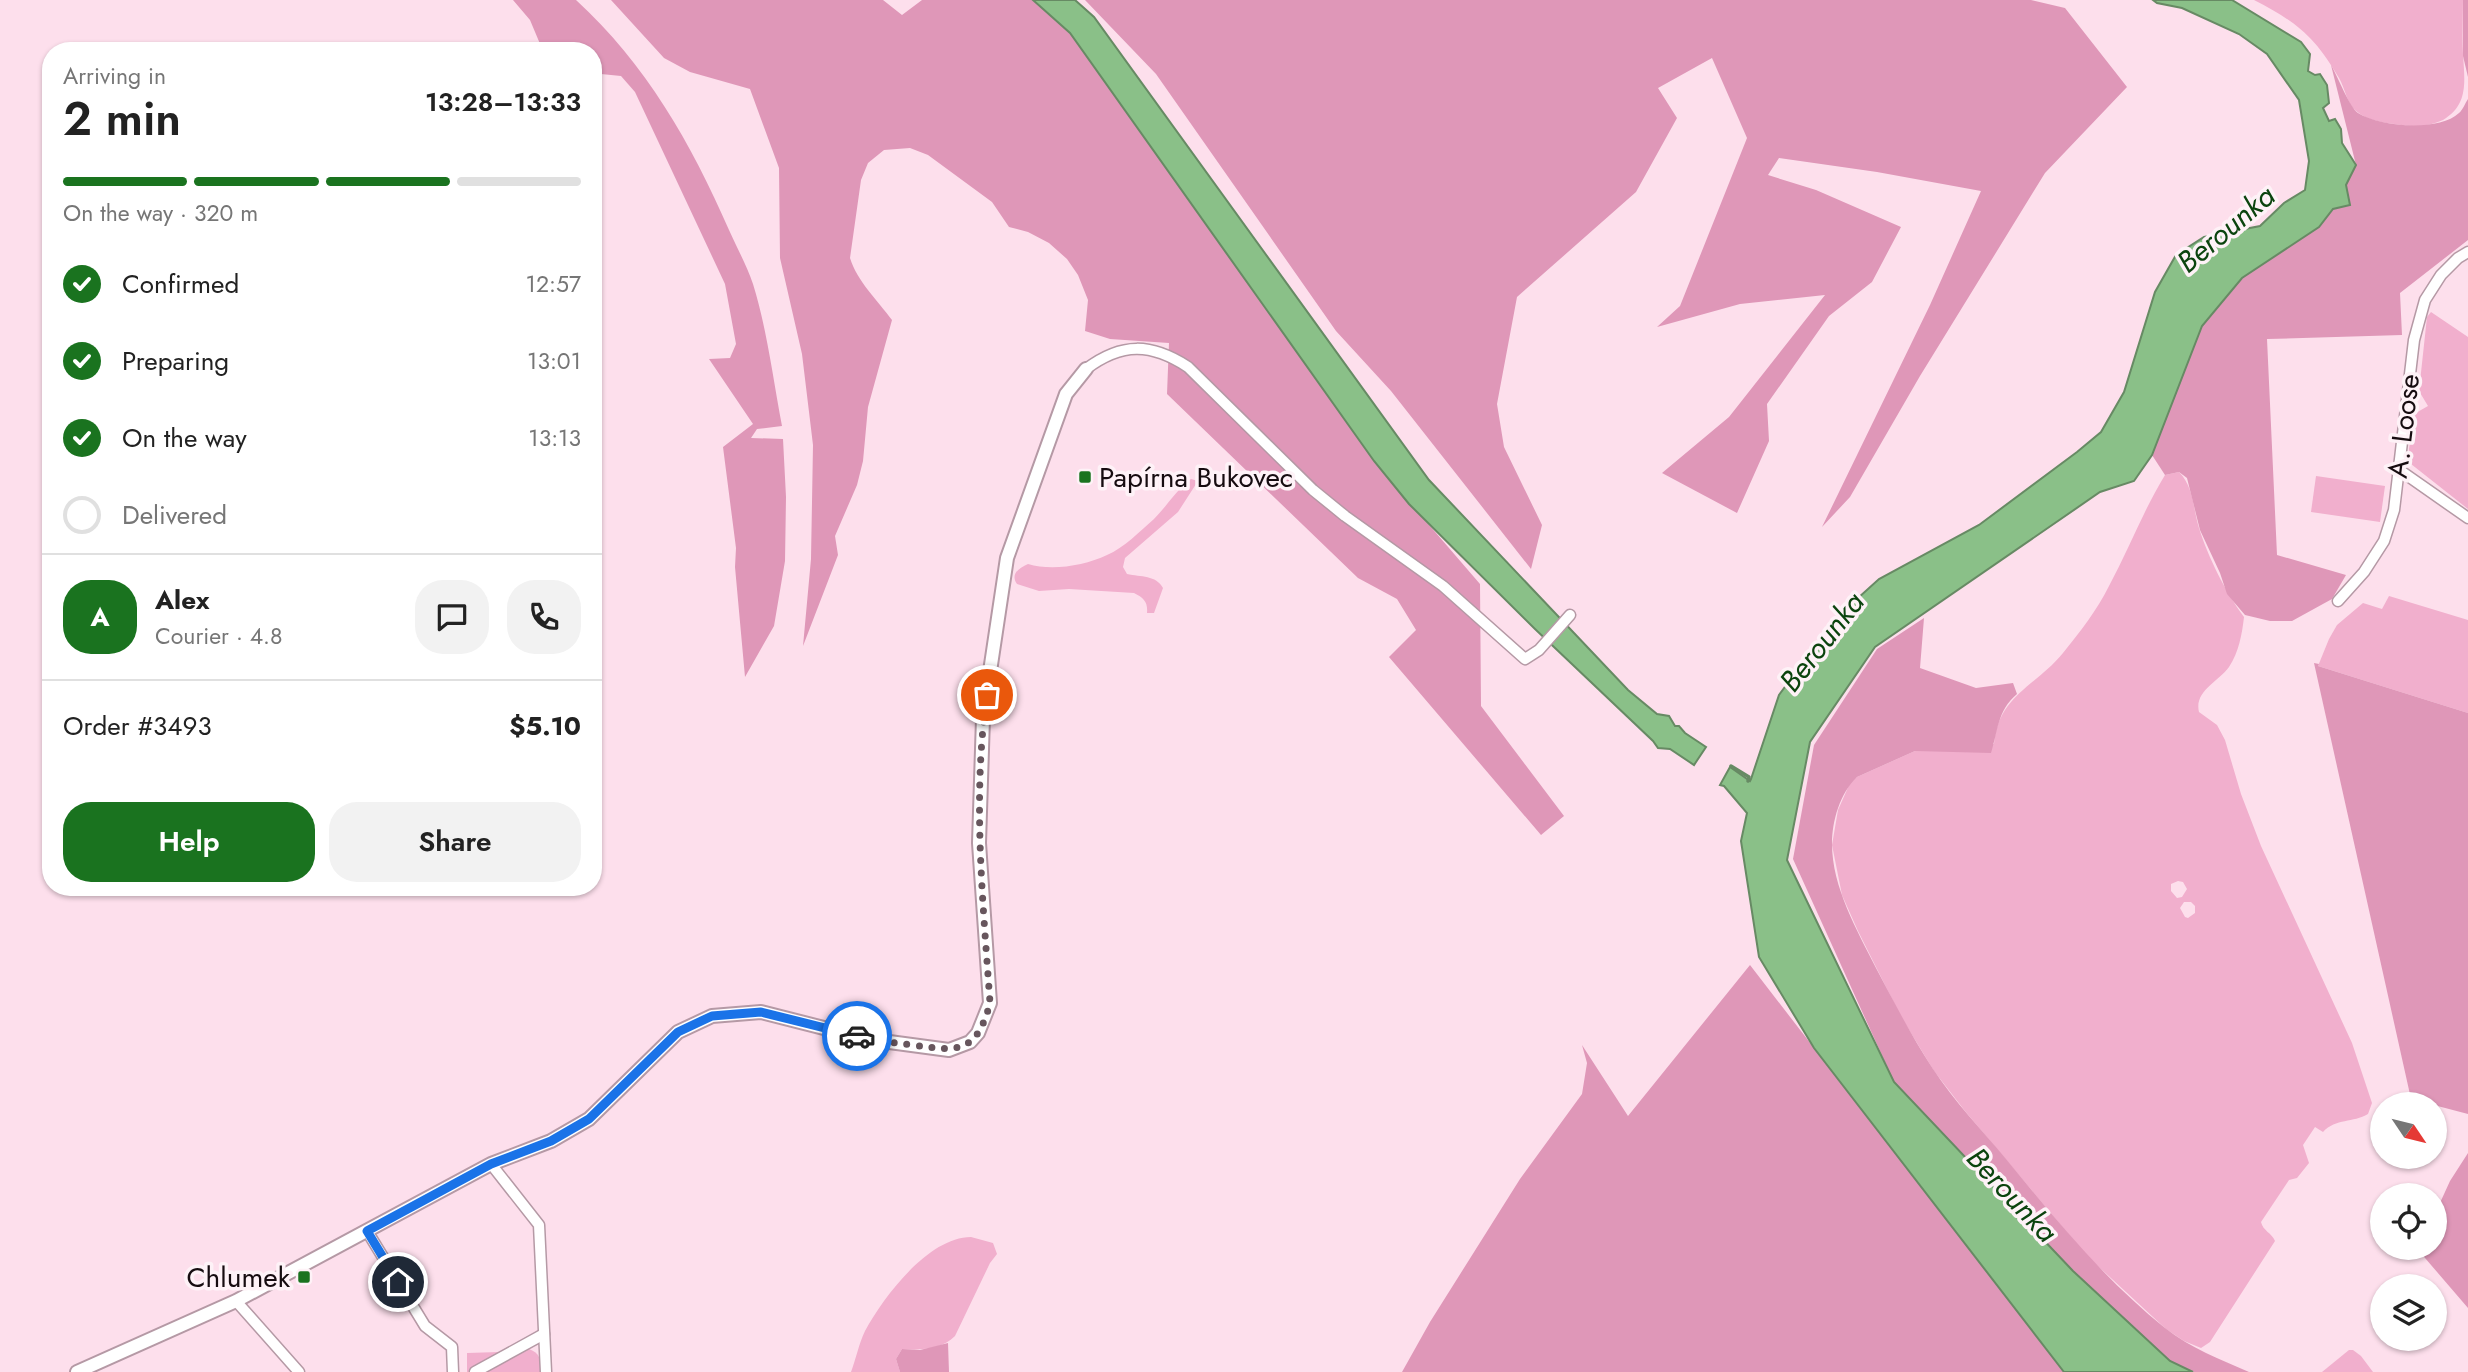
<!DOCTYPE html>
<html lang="en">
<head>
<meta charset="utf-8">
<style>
  :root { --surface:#fff; --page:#f2f2f2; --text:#222; --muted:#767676; --line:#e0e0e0; --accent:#1a731f }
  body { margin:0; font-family:Jost,sans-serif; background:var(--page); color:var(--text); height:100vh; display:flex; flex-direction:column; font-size:26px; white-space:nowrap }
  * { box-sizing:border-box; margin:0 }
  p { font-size:23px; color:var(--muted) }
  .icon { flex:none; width:38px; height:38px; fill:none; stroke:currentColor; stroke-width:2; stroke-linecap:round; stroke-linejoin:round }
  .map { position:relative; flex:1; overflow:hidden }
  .details { position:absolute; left:42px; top:42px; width:560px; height:854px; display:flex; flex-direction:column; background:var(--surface); border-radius:28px; box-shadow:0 2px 5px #0004 }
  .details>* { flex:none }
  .needle { width:46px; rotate:125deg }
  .tools { position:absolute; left:2370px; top:1092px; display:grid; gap:14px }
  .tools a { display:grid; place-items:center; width:77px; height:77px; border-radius:50%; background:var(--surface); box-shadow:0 2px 5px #0004; font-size:35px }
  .pin { position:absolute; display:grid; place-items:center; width:60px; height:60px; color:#fff; margin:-30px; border:4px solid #fff; border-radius:50%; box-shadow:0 2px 7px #0007 }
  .courier { position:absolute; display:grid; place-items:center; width:70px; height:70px; margin:-35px; border:5px solid #1a73e8; border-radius:50%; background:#fff; color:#222; box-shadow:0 2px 9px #0007 }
  .overview em { font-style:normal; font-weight:600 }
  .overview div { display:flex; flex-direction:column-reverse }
  .overview { display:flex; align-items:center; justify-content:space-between; height:119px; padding:0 21px }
  h1 { font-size:46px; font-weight:600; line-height:52px }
  .bar { display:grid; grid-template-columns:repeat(4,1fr); gap:10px 7px; align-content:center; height:84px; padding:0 21px }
  .bar i { height:9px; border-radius:5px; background:var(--line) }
  .bar .on { background:var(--accent) }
  .bar p { grid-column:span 4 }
  .line { display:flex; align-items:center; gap:18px; padding:0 21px; border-top:2px solid var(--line) }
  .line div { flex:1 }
  .round { display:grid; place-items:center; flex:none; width:74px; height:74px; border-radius:28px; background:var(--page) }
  ol { padding:0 21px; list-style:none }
  li { display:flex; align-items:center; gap:21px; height:77px }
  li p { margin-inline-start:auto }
  li .icon { padding:7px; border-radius:50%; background:var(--accent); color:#fff; stroke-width:4 }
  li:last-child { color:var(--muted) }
  li i { width:38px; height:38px; border:4px solid var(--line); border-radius:50% }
  .action { display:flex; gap:14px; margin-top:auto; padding:14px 21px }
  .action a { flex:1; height:80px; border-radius:28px; background:var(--accent); color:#fff; font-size:28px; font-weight:600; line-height:80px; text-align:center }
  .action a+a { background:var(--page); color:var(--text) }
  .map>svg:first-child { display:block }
  .green { fill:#f1afcd; fill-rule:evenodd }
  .forest { fill:#df97b8 }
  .water { fill:#8ac088; stroke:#678a64; stroke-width:2 }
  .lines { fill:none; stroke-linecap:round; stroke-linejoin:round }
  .stream { stroke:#678a64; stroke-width:3.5 }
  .minor-casing { stroke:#b599a5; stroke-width:13 }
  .tertiary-casing { stroke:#b599a5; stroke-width:16 }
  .minor { stroke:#fff; stroke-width:10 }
  .tertiary { stroke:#fff; stroke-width:12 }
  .done { stroke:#67565d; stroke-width:7; stroke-dasharray:0 12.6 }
  .route { stroke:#1a73e8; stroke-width:9 }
  .poi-dot { fill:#1a731f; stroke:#fef2f7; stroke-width:2.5 }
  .labels { text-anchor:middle; stroke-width:7; stroke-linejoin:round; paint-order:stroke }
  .street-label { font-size:28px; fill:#160c10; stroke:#fef2f7 }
  .poi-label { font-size:28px; fill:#160c10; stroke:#fef2f7; text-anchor:start }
  .water-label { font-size:30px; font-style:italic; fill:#0b440e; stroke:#fef2f7 }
</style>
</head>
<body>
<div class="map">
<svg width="2468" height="1372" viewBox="0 0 2468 1372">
  <rect width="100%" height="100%" fill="#fddfec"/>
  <g class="green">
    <path d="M 2254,0 L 2463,0 C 2463,18 2462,36 2463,54 C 2465,84 2468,105 2443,120 C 2433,124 2423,127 2412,126 C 2395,124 2370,123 2356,111 C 2347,104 2345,88 2339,78 C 2315,37 2297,22 2254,0 Z"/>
    <path d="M 2431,312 L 2468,337 L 2468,509 L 2411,464 L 2409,449 L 2414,414 L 2428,406 L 2419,391 L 2427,317 Z"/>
    <path d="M 2179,472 C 2194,487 2193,509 2199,528 C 2208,557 2226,593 2244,617 C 2242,634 2239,652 2229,667 C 2218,682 2194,691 2199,712 L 2217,725 L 2225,740 L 2241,794 L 2261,846 L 2352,1043 L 2372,1103 L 2368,1114 C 2353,1123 2336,1118 2323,1132 L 2315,1127 L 2303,1145 L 2309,1163 L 2297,1178 L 2289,1180 L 2261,1222 C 2263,1231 2272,1233 2275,1241 L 2210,1342 L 2201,1348 L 2184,1341 L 2166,1329 L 2086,1255 L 1965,1111 L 1934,1071 L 1900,1015 L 1858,931 L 1842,895 L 1832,845 L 1838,810 L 1850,783 L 1857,777 L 1915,751 L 1994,744 C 1998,696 2036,686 2063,653 C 2080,632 2097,610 2109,586 C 2129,549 2143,511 2165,475 ZM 2178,881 L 2183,882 L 2187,889 L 2182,897 L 2177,898 L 2171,891 L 2171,884 ZM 2184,902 L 2191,902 L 2195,906 L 2195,913 L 2188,918 L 2185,917 L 2180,908 Z"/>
    <path d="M 2316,476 L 2385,486 L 2380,522 L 2311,512 Z"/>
    <path d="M 1191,479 L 1198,481 L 1178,512 L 1125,558 L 1123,567 L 1127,574 C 1141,577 1156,575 1163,588 L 1154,613 L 1147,613 C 1148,602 1144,598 1134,593 L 1069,589 L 1039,591 L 1017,584 C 1010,574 1019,568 1028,564 C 1051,571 1084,566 1107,555 C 1124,548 1140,531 1154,519 C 1167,506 1176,490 1191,479 Z"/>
    <path d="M 2389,596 L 2468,620 L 2468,713 L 2318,666 L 2329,639 L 2337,625 L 2363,603 L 2382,609 Z"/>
    <path d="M 971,1237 L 993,1243 L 997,1254 L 990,1263 L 955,1336 C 941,1350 921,1350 902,1349 L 896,1359 L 900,1372 L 851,1372 C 856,1359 859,1343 865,1331 C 884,1296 929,1237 971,1237 Z"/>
    <path d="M 529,1349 C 540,1353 541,1360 542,1372 L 484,1372 L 518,1352 Z"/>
    <path d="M 2349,1350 L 2353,1350 L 2361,1356 L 2373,1372 L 2322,1372 Z"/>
    <path d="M 499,1352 L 468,1372 L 467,1372 L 467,1353 Z"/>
  </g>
  <g class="forest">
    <path d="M 513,0 L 576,0 C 646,64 691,143 729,230 C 737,248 747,266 753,284 C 767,329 773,379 782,426 L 757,429 L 751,438 L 783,439 L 786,497 L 785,561 L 774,626 L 745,677 L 735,567 L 736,548 L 723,447 L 753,424 L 709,359 L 730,358 L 736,344 L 725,284 L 635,92 L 621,76 L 601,74 L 593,79 L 593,51 L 543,51 L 530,20 Z"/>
    <path d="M 611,0 L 883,0 L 902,15 L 922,0 L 1033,0 L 1070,33 L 1374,461 L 1480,584 L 1481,706 L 1564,816 L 1541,835 L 1389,657 L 1416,630 L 1397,599 L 1358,578 L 1167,394 L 1169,343 L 1110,339 L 1085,331 L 1088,300 L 1078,275 L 1067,259 L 1049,243 L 1028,232 L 1009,227 L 992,202 L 928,155 L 910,148 L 884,150 L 868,163 L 861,180 L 850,258 C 857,281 878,301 892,320 L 868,407 L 863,461 L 857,485 L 835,536 L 838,555 L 803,646 L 811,559 L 813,445 L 802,354 L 780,258 L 779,168 L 750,89 L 690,72 L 664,58 Z"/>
    <path d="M 1085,0 L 2031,0 L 2065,8 L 2127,87 L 2045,173 L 1920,376 L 1850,497 L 1822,527 L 1930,305 L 1981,191 L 1877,172 L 1779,158 L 1768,175 L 1816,190 L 1901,227 L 1872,282 L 1829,316 L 1767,404 L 1769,441 L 1737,513 L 1662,473 L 1729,417 L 1825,295 L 1740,304 L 1657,327 L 1680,306 L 1747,138 L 1712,58 L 1658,88 L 1677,118 L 1636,192 L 1517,297 L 1497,404 L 1504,447 L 1542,525 L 1531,569 L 1391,391 L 1336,331 L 1156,74 Z"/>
    <path d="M 2463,0 L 2468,0 L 2468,77 L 2463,56 Z"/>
    <path d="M 2331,65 C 2337,75 2350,108 2358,113 C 2380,127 2439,132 2459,113 C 2463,110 2465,103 2468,99 L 2468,240 L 2400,293 L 2402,335 L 2267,339 L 2277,555 L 2346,575 L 2332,599 L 2292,621 L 2270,621 L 2245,615 L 2227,594 L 2220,573 L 2200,530 L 2187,478 L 2179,472 L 2165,475 L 2152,455 L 2202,326 L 2242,277 L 2319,227 L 2333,209 L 2356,165 Z"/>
    <path d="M 1924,618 L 1920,668 L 1976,688 L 2013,683 L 2017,694 C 1997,711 1998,731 1991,753 L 1915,751 L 1857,777 C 1840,793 1832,821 1832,844 C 1832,887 1857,930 1876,968 C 1894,1002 1912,1037 1933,1069 C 1954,1101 1982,1130 2006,1159 C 2056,1220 2104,1279 2165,1328 C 2190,1348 2220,1359 2249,1372 L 2194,1372 L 2168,1360 L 2073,1271 L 1894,1082 L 1793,859 L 1814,745 L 1877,649 Z"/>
    <path d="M 2314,663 L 2319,664 L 2318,666 L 2468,713 L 2468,1114 L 2411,1099 Z"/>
    <path d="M 1750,965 L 2064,1372 L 1402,1372 L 1430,1322 L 1520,1179 L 1582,1094 L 1587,1063 L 1582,1045 L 1628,1116 Z"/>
    <path d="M 2468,1153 L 2468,1308 L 2419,1251 L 2420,1248 L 2434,1248 L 2434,1216 L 2450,1181 Z"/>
    <path d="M 948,1343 L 949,1372 L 900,1372 L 896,1359 L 902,1349 L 920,1350 Z"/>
  </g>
  <g class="water">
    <path d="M 1033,0 L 1075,0 L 1094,17 L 1429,480 L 1628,690 L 1657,714 L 1669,716 L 1675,726 L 1679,726 L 1685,733 L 1706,747 L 1694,765 L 1670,749 L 1658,748 L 1653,741 L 1535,629 L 1409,504 L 1374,461 L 1070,33 Z"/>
    <path d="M 2153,0 L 2232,0 L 2301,42 L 2310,54 L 2308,71 L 2315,75 L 2320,74 L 2327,85 L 2329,103 L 2323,108 L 2329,121 L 2335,119 L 2341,129 L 2342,143 L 2356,165 L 2346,185 L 2350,205 L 2333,209 L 2319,227 L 2242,278 L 2202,326 L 2152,455 L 2134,481 L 2100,492 L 1875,647 L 1810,742 L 1787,860 L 1894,1082 L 2073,1271 L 2170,1361 L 2193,1372 L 2064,1372 L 1814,1048 L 1759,957 L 1741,841 L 1747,813 L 1724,786 L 1720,785 L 1730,767 L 1750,781 L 1751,779 L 1779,695 L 1836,618 L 1879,579 L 1979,525 L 2077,452 L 2101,432 L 2124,392 L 2155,292 L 2176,255 L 2204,237 L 2260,226 L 2284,203 L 2305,190 L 2309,161 L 2299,100 L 2267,54 L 2239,34 L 2182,8 L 2157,3 Z"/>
  </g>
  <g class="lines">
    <path class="stream" d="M 1731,766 L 1749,777 L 1748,781"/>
    <g class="minor-casing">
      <g id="minor">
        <path d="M 1086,369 C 1122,342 1151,343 1188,367 L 1313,490 L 1345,516 L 1443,586 L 1525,659 L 1539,650 L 1570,615"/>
        <path d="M 2398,469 L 2468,518"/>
        <path d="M 2338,601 L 2364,572 L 2384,541 L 2394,510 L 2414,340 L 2425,300 L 2441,275 L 2458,258 L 2468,252"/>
        <path d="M 491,1164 L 539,1225 L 546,1372"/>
        <path d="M 367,1231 L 425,1326 L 452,1347 L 453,1372"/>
        <path d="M 236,1301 L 299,1372"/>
        <path d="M 475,1372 L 544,1334"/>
      </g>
    </g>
    <g class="tertiary-casing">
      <path id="tertiary" d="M 77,1372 L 236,1301 L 491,1164 L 551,1141 L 589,1119 L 678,1032 L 712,1016 L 761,1012 L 867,1039 L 949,1050 L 970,1042 L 978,1033 L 990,1003 L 979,843 L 983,718 L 1007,558 L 1066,394 L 1086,369"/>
    </g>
    <use href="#minor" class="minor"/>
    <use href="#tertiary" class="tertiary"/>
  </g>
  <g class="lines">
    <path class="done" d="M 857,1036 C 874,1041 893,1042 911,1045 C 958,1051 976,1055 990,1003 C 983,901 972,797 987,695"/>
    <path class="route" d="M 398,1282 L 367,1231 L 491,1164 L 551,1141 L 589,1119 L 678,1032 L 712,1016 L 761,1012 L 857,1036"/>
  </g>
  <g class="poi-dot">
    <rect x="1078" y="470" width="14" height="14" rx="3.5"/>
    <rect x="297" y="1270" width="14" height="14" rx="3.5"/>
  </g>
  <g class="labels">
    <g class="street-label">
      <text transform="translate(2403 426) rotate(-83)" y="10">A. Loose</text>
    </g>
    <g class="poi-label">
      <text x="1099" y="487">Papírna Bukovec</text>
      <text x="290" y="1287" text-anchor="end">Chlumek</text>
    </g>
    <g class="water-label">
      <text transform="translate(2226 229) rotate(-40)" y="10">Berounka</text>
      <text transform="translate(1822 642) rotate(-52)" y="10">Berounka</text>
      <text transform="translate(2012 1195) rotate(47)" y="10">Berounka</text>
    </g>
  </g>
</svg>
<div class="tools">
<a><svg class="needle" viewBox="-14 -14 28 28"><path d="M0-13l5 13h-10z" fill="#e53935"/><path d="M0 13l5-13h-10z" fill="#767676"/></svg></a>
<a><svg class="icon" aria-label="locate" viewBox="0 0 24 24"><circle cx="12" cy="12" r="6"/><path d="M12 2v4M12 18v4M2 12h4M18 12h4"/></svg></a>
<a><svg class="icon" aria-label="layers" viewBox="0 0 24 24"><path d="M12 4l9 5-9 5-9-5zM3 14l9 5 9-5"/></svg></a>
</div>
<div class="pin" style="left:987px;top:695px;background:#ea580c"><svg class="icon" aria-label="bag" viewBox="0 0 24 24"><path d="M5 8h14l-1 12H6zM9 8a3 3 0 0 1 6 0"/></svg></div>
<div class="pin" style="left:398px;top:1282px;background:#1f2937"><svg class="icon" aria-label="home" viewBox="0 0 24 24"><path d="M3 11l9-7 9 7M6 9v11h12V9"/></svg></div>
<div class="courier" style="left:857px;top:1036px"><svg class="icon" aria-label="car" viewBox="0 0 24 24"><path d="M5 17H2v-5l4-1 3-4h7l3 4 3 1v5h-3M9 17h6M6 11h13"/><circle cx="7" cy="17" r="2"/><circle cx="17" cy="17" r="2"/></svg></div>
<section class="details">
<div class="overview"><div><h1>2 min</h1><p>Arriving in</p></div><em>13:28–13:33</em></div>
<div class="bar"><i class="on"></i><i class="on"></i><i class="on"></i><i></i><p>On the way · 320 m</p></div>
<ol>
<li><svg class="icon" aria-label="check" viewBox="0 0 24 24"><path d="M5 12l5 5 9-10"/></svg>Confirmed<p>12:57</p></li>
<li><svg class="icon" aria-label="check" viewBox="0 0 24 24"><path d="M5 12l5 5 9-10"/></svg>Preparing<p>13:01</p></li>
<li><svg class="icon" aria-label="check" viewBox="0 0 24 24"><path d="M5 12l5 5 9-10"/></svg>On the way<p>13:13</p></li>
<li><i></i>Delivered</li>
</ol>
<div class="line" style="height:126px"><b class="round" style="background:var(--accent);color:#fff">A</b><div><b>Alex</b><p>Courier · 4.8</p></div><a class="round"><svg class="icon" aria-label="chat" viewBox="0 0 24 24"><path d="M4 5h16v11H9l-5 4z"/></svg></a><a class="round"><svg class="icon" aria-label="phone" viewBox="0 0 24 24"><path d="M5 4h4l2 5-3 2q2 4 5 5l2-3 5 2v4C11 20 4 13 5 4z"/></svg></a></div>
<div class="line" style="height:91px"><div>Order #3493</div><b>$5.10</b></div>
<div class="action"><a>Help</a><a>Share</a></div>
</section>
</div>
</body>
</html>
